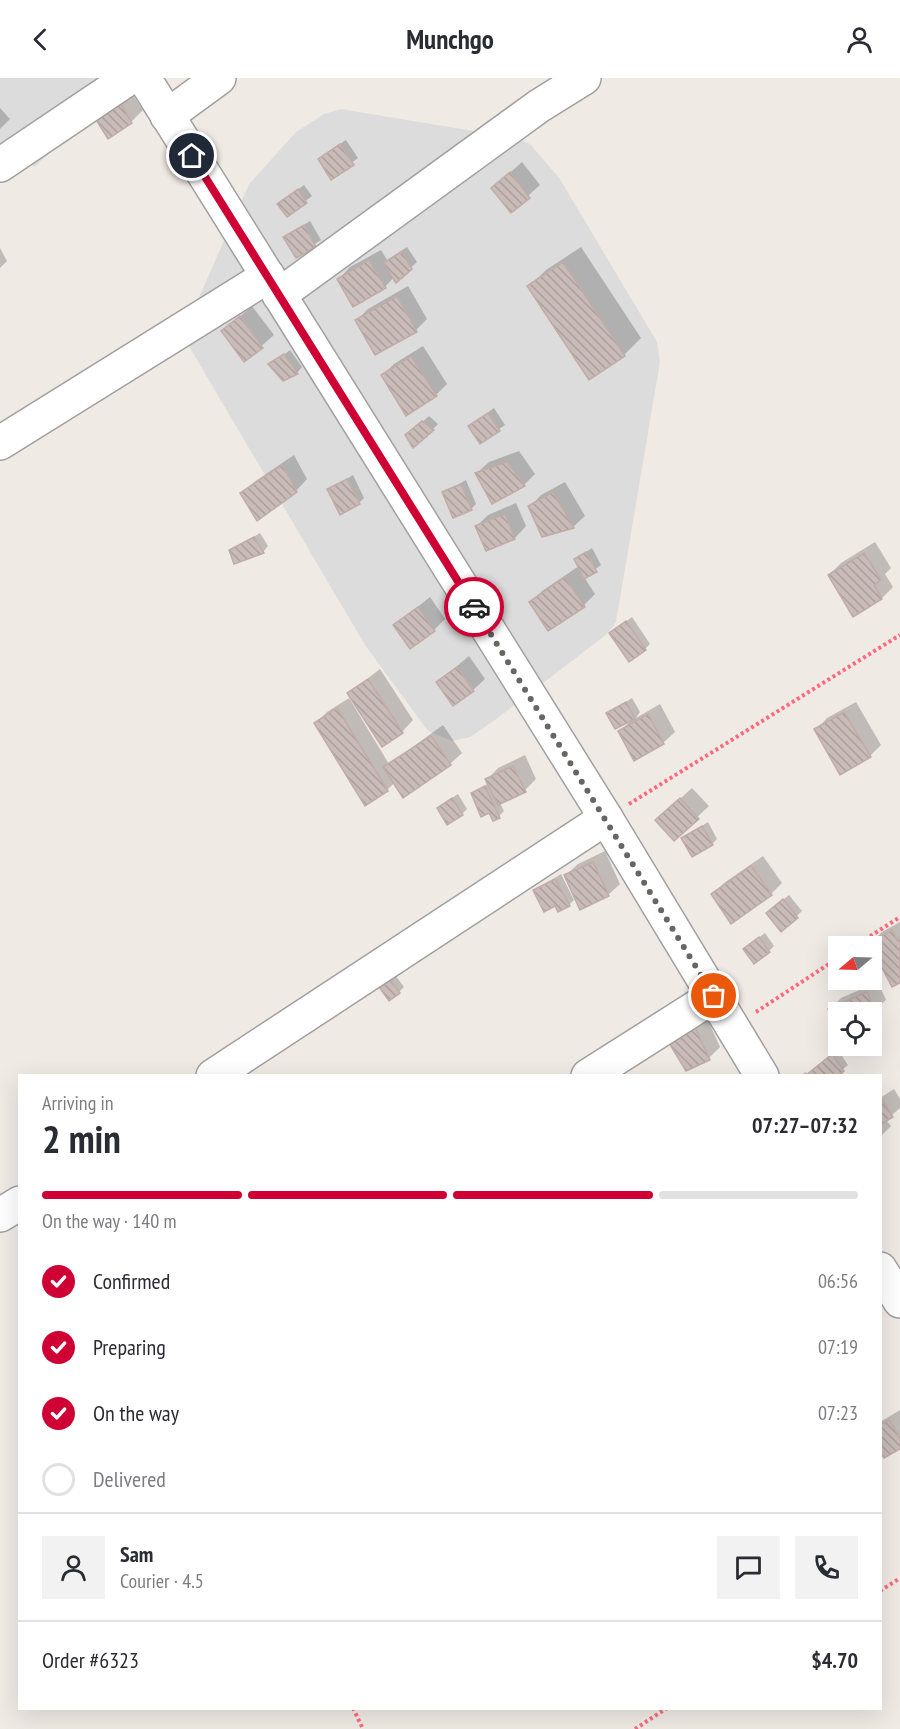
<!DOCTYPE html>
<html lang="en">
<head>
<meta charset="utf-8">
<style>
  :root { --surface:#fff; --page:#f2f2f3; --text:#2b2b33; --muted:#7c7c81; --line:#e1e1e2; --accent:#cf0034 }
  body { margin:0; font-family:"PT Sans Narrow",sans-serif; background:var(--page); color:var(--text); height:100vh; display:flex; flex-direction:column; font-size:22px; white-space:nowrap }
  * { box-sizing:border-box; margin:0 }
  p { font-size:20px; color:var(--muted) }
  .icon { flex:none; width:33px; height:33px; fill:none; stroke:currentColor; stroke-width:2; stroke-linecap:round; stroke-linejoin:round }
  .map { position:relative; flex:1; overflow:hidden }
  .details { position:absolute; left:18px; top:996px; width:864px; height:636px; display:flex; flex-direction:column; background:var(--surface); border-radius:0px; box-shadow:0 6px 24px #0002 }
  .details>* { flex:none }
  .needle { width:39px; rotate:251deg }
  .buttons { position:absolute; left:828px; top:858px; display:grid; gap:12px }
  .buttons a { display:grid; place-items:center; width:54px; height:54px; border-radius:0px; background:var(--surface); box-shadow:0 6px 24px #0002; font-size:30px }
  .pin { position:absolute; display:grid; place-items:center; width:51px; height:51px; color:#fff; margin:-26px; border:3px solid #fff; border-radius:50%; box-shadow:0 2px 6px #0007 }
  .courier { position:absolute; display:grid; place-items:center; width:60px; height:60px; margin:-30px; border:4px solid #cf0034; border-radius:50%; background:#fff; color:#222; box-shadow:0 2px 8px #0007 }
  .head em { font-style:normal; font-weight:600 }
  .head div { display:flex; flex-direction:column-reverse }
  .head { display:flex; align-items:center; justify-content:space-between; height:102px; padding:0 24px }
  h1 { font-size:39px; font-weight:600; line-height:45px }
  .bar { display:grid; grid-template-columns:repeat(4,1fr); gap:9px 6px; align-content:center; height:72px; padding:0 24px }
  .bar i { height:8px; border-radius:4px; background:var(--line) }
  .bar .current { background:var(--accent) }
  .bar p { grid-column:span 4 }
  .line { display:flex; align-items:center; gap:15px; padding:0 24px; border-top:2px solid var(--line) }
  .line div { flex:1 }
  .round { display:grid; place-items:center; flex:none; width:63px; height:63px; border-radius:0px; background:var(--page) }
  ol { padding:0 24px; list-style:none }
  li { display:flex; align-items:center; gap:18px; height:66px }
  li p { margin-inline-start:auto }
  li .icon { padding:6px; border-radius:50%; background:var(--accent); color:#fff; stroke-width:4 }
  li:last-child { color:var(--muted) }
  li i { width:33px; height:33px; border:3px solid var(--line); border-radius:50% }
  header { display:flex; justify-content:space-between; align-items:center; height:78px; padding:0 24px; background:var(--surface); font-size:27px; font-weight:600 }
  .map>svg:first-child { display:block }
  .residential { fill:#dddcdd }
  .shadow { fill:#0003 }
  .building { fill:url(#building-back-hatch); stroke:#c2aca7; stroke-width:1.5 }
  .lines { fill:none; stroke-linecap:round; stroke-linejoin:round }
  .minor-casing { stroke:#a0a0a0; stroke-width:36 }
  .path { stroke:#fe697f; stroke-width:4; stroke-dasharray:3 3; stroke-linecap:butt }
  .minor { stroke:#fff; stroke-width:33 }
  .done { stroke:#686664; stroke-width:6; stroke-dasharray:0 10.8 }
  .route { stroke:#cf0034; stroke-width:8 }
</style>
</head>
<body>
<header><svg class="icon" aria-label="back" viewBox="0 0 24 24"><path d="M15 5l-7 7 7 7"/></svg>Munchgo<svg class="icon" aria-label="person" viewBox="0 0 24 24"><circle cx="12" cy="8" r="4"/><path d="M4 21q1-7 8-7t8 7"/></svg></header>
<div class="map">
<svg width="900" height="1651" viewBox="0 0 900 1651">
  <defs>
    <pattern id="building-back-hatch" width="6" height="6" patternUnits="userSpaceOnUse" patternTransform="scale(1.5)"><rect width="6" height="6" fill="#c8bbb8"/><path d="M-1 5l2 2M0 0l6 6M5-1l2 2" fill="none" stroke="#aba09e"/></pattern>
  </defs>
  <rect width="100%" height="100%" fill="#f0eae5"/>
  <g class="residential">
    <path d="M 0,0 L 118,0 L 35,89 L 0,68 Z"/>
    <path d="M 341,31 L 516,60 L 530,66 L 560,101 L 657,264 L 660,284 L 616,544 L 607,556 L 495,642 L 470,659 L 452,663 L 428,653 L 365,567 L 190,270 L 186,249 L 249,106 L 296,54 L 324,36 Z"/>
  </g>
  <g class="shadow">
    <path d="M 129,11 L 143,32 L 131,44 L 108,58 L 95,37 Z"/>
    <path d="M 0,30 L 10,41 L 0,51 Z"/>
    <path d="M 346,62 L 358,80 L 331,100 L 325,76 Z"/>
    <path d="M 522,84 L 540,107 L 511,133 L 493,110 Z"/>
    <path d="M 304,107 L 312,118 L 287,137 L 285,121 Z"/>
    <path d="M 310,143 L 321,162 L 296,178 L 285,159 Z"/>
    <path d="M 407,169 L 417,184 L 397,202 L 394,199 L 385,209 L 339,201 L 350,189 L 381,172 L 387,182 Z"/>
    <path d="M 581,169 L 641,260 L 624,277 L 590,300 L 529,209 L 546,192 Z"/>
    <path d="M 0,170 L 7,183 L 0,190 Z"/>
    <path d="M 408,208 L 427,241 L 416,252 L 357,242 L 368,231 Z"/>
    <path d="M 252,228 L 274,257 L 245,282 L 223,253 Z"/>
    <path d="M 423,268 L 447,306 L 436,317 L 383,297 L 394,286 Z"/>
    <path d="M 290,272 L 302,289 L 297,295 L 270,287 Z"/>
    <path d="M 494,330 L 505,347 L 480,364 L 470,348 Z"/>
    <path d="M 429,338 L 438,346 L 433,351 L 413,352 Z"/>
    <path d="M 519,373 L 535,396 L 524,407 L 477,395 L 489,384 Z"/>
    <path d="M 294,377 L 307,401 L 296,413 L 242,415 L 254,404 Z"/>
    <path d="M 353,397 L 364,420 L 359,425 L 329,412 Z"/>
    <path d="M 466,402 L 476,426 L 471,431 L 444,415 Z"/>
    <path d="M 565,404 L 585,438 L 573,449 L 530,429 L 541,417 Z"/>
    <path d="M 516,425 L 526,448 L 515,460 L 487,471 L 477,448 L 488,437 Z"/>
    <path d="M 260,455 L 268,468 L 263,474 L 231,473 Z"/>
    <path d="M 875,464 L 891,490 L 885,496 L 893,509 L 882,520 L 854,537 L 829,497 L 841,485 Z"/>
    <path d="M 592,470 L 601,487 L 584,499 L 595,516 L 584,527 L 531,524 L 542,513 L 579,488 L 575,481 Z"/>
    <path d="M 430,519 L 445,541 L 434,552 L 395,547 Z"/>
    <path d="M 632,539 L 650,566 L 645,571 L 611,555 Z"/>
    <path d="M 469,578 L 485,601 L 473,612 L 438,604 Z"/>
    <path d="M 380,591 L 413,642 L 402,654 L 349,615 Z"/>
    <path d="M 349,620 L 389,686 L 443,647 L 462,675 L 450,686 L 395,704 L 387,712 L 316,645 L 327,634 Z"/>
    <path d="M 632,620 L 640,634 L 636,640 L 660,626 L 675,654 L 663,665 L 620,654 L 631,642 L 608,635 Z"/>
    <path d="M 856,624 L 881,667 L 870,678 L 816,652 L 827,640 Z"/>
    <path d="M 525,677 L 536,701 L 525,712 L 500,725 L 504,733 L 499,738 L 472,715 L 489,705 L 487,702 L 498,690 Z"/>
    <path d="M 692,710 L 709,728 L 674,761 L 669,731 Z"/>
    <path d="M 458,716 L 467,731 L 462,736 L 444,725 Z"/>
    <path d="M 708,744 L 717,761 L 712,766 L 683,760 Z"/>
    <path d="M 605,773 L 620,806 L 608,817 L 566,797 L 578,786 Z"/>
    <path d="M 763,778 L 782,805 L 771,816 L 713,816 L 724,805 Z"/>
    <path d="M 561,796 L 574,822 L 569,827 L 556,826 L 535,812 Z"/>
    <path d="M 789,817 L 802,833 L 782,852 L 773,830 Z"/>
    <path d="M 900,844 L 900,903 L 871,865 L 882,854 Z"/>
    <path d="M 765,855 L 774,868 L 769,873 L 750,866 Z"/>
    <path d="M 395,897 L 404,909 L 399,914 L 386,904 Z"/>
    <path d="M 878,904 L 886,922 L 872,935 L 838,934 L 838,949 L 830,931 L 841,920 Z"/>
    <path d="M 707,940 L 720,969 L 709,980 L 670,965 Z"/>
    <path d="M 838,972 L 848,987 L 835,998 L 799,998 L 806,994 L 807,996 Z"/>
    <path d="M 894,1011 L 900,1021 L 900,1030 L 886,1042 L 891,1048 L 880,1059 L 880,1020 Z"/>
    <path d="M 900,1332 L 900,1369 L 880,1372 L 880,1344 Z"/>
  </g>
  <g class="building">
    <path d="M 118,21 L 132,45 L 108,61 L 93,37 Z"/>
    <path d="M 340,66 L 354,87 L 331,102 L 318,81 Z"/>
    <path d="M 510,94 L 530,120 L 511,135 L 491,110 Z"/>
    <path d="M 298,111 L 307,125 L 287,139 L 277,126 Z"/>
    <path d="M 304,147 L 316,169 L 296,180 L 283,159 Z"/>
    <path d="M 402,174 L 412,191 L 396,205 L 383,185 Z"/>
    <path d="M 369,182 L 386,210 L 353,229 L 337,201 Z"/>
    <path d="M 563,184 L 625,278 L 589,302 L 527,208 Z"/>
    <path d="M 397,218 L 417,254 L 375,277 L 355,242 Z"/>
    <path d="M 240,238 L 263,270 L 244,284 L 221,253 Z"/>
    <path d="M 284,276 L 298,296 L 283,303 L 268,286 Z"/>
    <path d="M 411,278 L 437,318 L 406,338 L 381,297 Z"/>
    <path d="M 488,335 L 500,353 L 480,366 L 468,348 Z"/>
    <path d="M 422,343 L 434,352 L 413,370 L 405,357 Z"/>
    <path d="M 507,384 L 525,408 L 492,426 L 475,395 Z"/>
    <path d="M 282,387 L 297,414 L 257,443 L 240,415 Z"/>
    <path d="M 347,401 L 360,426 L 340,437 L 327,411 Z"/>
    <path d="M 461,406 L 472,432 L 453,440 L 442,414 Z"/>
    <path d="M 553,414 L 574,450 L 542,459 L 528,428 Z"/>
    <path d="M 505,436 L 515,461 L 486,473 L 475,448 Z"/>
    <path d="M 254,459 L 264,475 L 234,486 L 229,472 Z"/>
    <path d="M 586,474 L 597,494 L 584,501 L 574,481 Z"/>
    <path d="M 864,475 L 881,502 L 874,507 L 882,521 L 853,539 L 828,497 Z"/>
    <path d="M 565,499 L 585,529 L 548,553 L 529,524 Z"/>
    <path d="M 418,529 L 435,553 L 410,571 L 393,547 Z"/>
    <path d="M 626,543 L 646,572 L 629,584 L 609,555 Z"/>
    <path d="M 457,589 L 474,613 L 453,628 L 436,604 Z"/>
    <path d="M 368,601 L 403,655 L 382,669 L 347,615 Z"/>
    <path d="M 626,624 L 635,641 L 615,651 L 606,635 Z"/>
    <path d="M 337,630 L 388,713 L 365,728 L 314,645 Z"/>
    <path d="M 844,634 L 871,679 L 840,697 L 814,651 Z"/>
    <path d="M 648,636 L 664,666 L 634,683 L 618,653 Z"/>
    <path d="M 431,658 L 451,687 L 403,720 L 383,689 Z"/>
    <path d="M 513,688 L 526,714 L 498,727 L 485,701 Z"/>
    <path d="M 485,708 L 500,740 L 493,743 L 489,735 L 481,739 L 471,715 Z"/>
    <path d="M 452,720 L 463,737 L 447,747 L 437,730 Z"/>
    <path d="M 680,720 L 699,741 L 674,763 L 655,742 Z"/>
    <path d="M 702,748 L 713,767 L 692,779 L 681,760 Z"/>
    <path d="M 593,784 L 609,818 L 580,832 L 564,797 Z"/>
    <path d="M 751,788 L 772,817 L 731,846 L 711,816 Z"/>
    <path d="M 555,801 L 570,828 L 558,834 L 555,828 L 544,834 L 533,812 Z"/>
    <path d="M 783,821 L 798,840 L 781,854 L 766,835 Z"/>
    <path d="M 892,852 L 897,862 L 900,860 L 900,905 L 892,909 L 869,865 Z"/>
    <path d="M 759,859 L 770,874 L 754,886 L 743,871 Z"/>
    <path d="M 389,901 L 400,915 L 389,923 L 379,909 Z"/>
    <path d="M 867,914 L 875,935 L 838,934 L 837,951 L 828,931 Z"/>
    <path d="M 695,950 L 710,982 L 686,993 L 669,965 Z"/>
    <path d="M 832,976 L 844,993 L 838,998 L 805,998 Z"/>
    <path d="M 882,1022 L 893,1039 L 880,1047 L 880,1023 Z"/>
    <path d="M 889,1342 L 900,1360 L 900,1371 L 884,1380 L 880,1374 L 880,1347 Z"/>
  </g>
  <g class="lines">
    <g class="minor-casing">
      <g id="minor">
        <path d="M 144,0 L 606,740 L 762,998"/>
        <path d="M 167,38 L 219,0"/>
        <path d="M 0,87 L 129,0"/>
        <path d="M 279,217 L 539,28 L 584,0"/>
        <path d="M 0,365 L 268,198"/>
        <path d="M 213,998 L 606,740"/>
        <path d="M 588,998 L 714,918"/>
        <path d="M 0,1137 L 20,1125"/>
        <path d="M 880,1191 L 900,1223"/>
      </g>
    </g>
    <g class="path">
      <path d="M 629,726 L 900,557"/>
      <path d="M 855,868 L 900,839"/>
      <path d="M 756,934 L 838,880"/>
      <path d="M 880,1513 L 900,1500"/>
      <path d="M 353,1630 L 363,1651"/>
      <path d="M 635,1651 L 667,1630"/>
    </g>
    <use href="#minor" class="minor"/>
  </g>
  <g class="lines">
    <path class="done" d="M 474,529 L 714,918"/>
    <path class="route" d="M 192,78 L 474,529"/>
  </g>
</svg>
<div class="buttons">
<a><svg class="needle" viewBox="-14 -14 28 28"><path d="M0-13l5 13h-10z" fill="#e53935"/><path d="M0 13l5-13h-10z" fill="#7c7c81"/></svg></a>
<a><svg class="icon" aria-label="locate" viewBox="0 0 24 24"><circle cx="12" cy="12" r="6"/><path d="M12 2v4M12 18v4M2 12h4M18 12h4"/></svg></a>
</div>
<div class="pin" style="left:714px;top:918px;background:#ea580c"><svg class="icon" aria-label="bag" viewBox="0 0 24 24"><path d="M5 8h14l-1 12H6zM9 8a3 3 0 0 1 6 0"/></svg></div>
<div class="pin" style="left:192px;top:78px;background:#1f2937"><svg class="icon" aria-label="home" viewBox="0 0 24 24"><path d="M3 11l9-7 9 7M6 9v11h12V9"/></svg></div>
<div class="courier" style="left:474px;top:529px"><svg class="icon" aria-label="car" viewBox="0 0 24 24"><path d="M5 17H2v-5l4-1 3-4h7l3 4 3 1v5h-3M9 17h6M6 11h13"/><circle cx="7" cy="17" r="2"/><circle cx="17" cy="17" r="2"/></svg></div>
<section class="details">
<div class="head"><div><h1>2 min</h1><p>Arriving in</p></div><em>07:27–07:32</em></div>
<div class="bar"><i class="current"></i><i class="current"></i><i class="current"></i><i></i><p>On the way · 140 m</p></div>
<ol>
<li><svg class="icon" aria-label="check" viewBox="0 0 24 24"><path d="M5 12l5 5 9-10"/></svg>Confirmed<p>06:56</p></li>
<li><svg class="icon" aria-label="check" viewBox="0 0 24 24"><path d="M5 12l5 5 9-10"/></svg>Preparing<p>07:19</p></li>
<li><svg class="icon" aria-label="check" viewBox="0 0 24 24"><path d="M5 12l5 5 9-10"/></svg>On the way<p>07:23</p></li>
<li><i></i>Delivered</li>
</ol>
<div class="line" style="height:108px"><a class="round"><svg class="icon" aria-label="person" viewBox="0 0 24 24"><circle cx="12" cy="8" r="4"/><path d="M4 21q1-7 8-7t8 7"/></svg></a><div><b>Sam</b><p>Courier · 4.5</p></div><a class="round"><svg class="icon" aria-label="chat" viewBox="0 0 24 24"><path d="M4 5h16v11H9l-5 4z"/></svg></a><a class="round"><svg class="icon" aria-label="phone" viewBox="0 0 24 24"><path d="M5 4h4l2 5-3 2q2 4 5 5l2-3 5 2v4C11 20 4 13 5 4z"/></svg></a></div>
<div class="line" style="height:78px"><div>Order #6323</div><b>$4.70</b></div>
</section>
</div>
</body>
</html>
